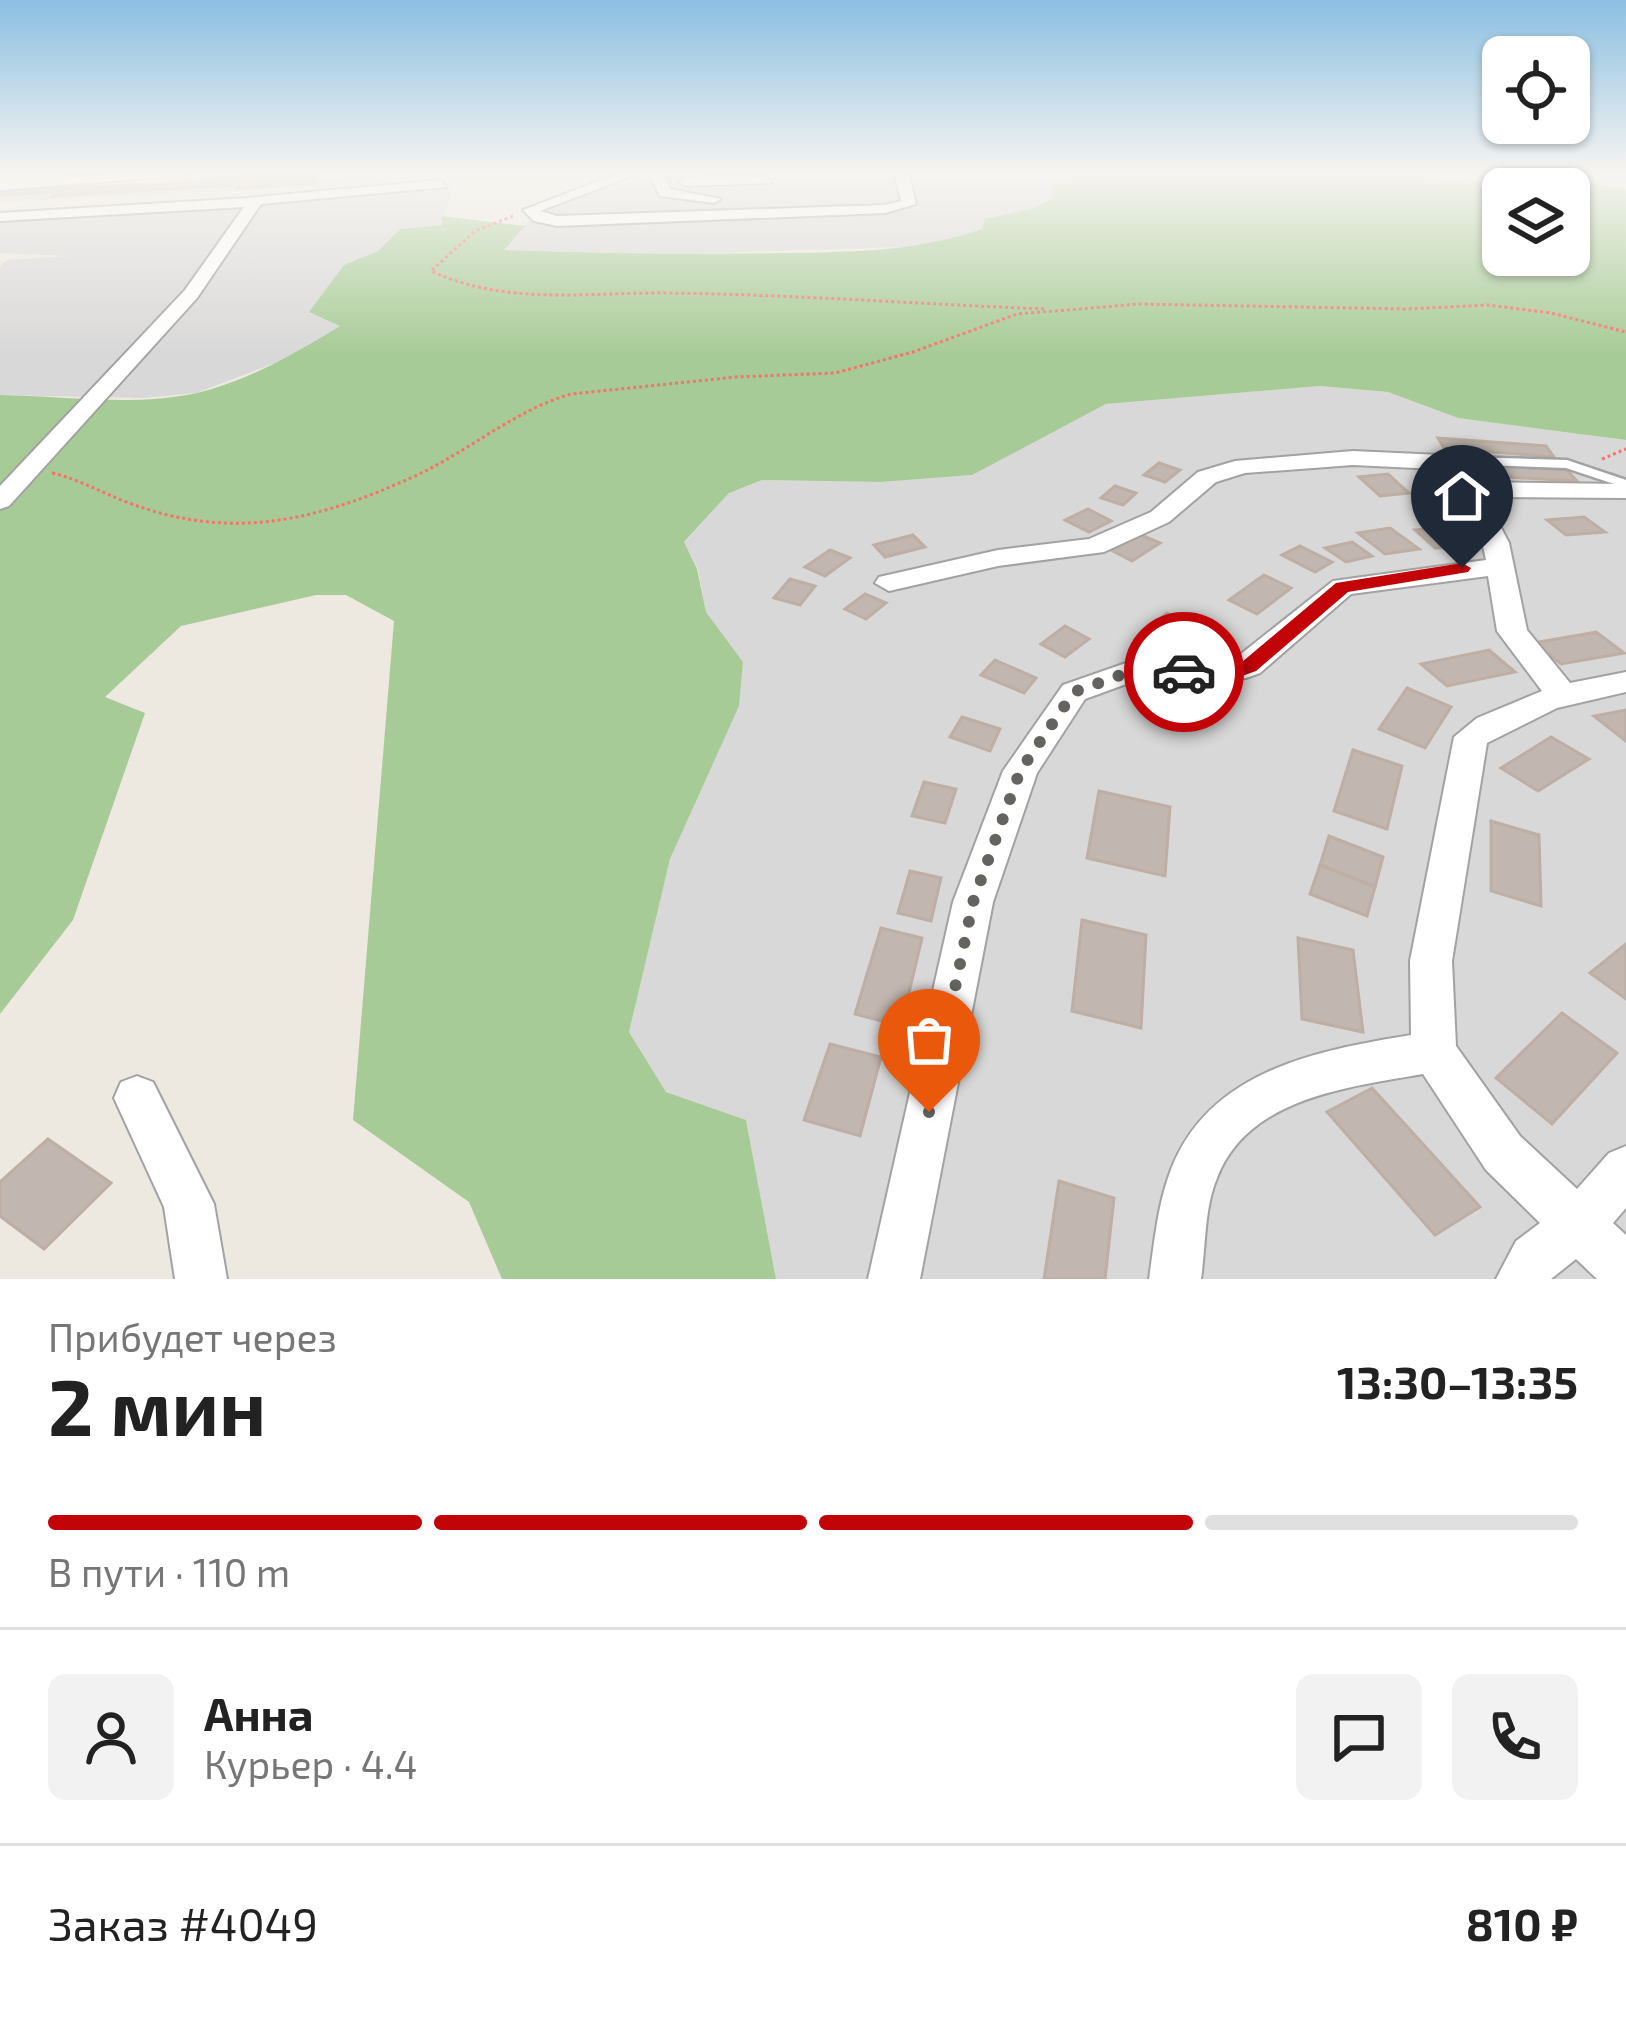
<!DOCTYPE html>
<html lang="ru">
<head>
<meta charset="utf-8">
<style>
  :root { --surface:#fff; --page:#f2f2f2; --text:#222; --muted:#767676; --line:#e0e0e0; --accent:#c20409 }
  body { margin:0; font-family:"Exo 2",sans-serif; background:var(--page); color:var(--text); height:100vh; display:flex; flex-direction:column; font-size:45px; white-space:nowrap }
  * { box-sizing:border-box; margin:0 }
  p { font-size:39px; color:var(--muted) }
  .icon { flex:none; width:66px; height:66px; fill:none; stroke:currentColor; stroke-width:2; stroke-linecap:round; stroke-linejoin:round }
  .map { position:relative; height:1279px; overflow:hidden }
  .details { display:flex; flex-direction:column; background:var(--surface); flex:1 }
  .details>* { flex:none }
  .buttons { position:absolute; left:1482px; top:36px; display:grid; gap:24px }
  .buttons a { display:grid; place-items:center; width:108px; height:108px; border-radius:18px; background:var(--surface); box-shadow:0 3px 9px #0004; font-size:60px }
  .pin { position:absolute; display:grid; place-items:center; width:102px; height:102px; color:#fff; margin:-123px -51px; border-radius:50% 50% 50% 0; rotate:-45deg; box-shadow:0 0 12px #0007 }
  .pin .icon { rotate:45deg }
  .courier { position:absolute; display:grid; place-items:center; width:120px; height:120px; margin:-60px; border:9px solid #c20409; border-radius:50%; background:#fff; color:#222; box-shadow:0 3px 15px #0007 }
  .summary em { font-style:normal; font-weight:700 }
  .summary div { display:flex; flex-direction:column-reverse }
  .summary { display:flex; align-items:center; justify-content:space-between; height:204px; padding:0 48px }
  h1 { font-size:78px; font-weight:700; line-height:90px }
  .bar { display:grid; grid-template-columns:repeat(4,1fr); gap:18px 12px; align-content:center; height:144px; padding:0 48px }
  .bar i { height:15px; border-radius:9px; background:var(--line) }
  .bar .active { background:var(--accent) }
  .bar p { grid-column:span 4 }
  .line { display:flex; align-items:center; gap:30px; padding:0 48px; border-top:3px solid var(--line) }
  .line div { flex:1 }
  .round { display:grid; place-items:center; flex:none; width:126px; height:126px; border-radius:18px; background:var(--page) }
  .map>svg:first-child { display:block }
  .residential { fill:#d9d8d8 }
  .forest { fill:#a7cb96; fill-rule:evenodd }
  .building { fill:#c1b7b0; stroke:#beaea3; stroke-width:3 }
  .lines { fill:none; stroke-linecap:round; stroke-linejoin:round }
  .lane-casing { stroke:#a2a2a2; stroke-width:5 }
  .street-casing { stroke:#a2a2a2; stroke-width:4 }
  .secondary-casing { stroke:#656d07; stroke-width:4 }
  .path { stroke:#f67368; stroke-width:3; stroke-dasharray:3 3; stroke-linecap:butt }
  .lane { fill:#fff; fill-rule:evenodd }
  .street { fill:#fff; fill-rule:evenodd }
  .secondary { fill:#f6f8b3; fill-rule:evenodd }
  .route { fill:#c20409 }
  .done { stroke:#646360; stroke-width:12; stroke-dasharray:0 21.6 }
</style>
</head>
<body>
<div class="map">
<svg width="1626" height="1279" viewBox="0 0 1626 1279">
  <rect width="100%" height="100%" fill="#ede8e0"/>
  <g class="residential">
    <path d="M 131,175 L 343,175 L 344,185 L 0,202 L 0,183 Z"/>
    <path d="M 650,175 L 1081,175 L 1052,183 L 1054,198 L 1034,208 L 985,219 L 983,229 L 933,246 L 625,256 L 502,250 L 539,210 Z"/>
    <path d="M 452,186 L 442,225 L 400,229 L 378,251 L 344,265 L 310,313 L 342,325 L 288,358 L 196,393 L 143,398 L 0,395 L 0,266 L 7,260 L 66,256 L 0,253 L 0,221 Z"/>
    <path d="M 1320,386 L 1388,392 L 1458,418 L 1626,440 L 1626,1279 L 776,1279 L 746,1120 L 666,1092 L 629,1032 L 670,859 L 739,705 L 743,662 L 706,612 L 698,569 L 684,543 L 729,493 L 762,480 L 881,482 L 971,475 L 1106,404 Z"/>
  </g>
  <path class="forest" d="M 1081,175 L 1387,175 L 1503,183 L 1572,180 L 1626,189 L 1626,440 L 1458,418 L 1388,392 L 1320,386 L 1106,404 L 972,475 L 881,482 L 762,480 L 729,493 L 684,542 L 697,569 L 706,612 L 743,662 L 739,706 L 670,859 L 629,1032 L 666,1092 L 746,1120 L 776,1279 L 502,1279 L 469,1202 L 353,1120 L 394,621 L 346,595 L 316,595 L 181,626 L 105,697 L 145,713 L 73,920 L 0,1014 L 0,395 C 63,396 135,407 197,393 C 248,381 296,353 340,326 L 309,312 L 344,265 L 378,251 L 400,229 L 442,225 L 442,216 L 525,226 L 504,250 C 597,253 689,255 782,253 C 851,252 916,252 982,229 L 985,219 L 1034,208 L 1053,198 L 1052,183 ZM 1503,189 L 1569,189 L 1569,255 L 1503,255 Z"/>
  <g class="building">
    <path d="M 244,175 L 318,175 L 315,183 L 237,188 Z"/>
    <path d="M 238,179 L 233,185 L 52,196 L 60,189 Z"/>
    <path d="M 64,185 L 57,192 L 0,195 L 0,189 Z"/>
    <path d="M 1438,438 L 1546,446 L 1554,457 L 1444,448 Z"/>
    <path d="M 1159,463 L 1180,470 L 1165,482 L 1144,475 Z"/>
    <path d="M 1462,464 L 1567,470 L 1577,481 L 1470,475 Z"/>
    <path d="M 1388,474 L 1409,493 L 1380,496 L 1359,477 Z"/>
    <path d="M 1115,486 L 1136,493 L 1123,505 L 1101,498 Z"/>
    <path d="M 1088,509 L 1111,521 L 1089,532 L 1065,520 Z"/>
    <path d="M 1584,517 L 1605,532 L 1566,535 L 1547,520 Z"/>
    <path d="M 1447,527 L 1469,546 L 1435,548 L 1415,530 Z"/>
    <path d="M 1390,528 L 1419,549 L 1385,554 L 1358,533 Z"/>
    <path d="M 1139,534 L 1160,543 L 1132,561 L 1111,550 Z"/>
    <path d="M 913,535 L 925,547 L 885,557 L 874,545 Z"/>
    <path d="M 1352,542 L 1372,556 L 1346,562 L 1325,548 Z"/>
    <path d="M 1300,546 L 1332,562 L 1315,572 L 1282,555 Z"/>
    <path d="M 830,550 L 850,558 L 825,576 L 805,567 Z"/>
    <path d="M 1264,575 L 1291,588 L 1257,614 L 1229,600 Z"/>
    <path d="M 790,579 L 815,586 L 800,605 L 774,598 Z"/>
    <path d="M 865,594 L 886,603 L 866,619 L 845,609 Z"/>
    <path d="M 1167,613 L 1210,633 L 1191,651 L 1147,630 Z"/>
    <path d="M 1065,626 L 1089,639 L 1065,657 L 1041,644 Z"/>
    <path d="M 1596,632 L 1624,653 L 1561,664 L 1534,643 Z"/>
    <path d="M 1489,650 L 1515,672 L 1447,686 L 1421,664 Z"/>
    <path d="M 995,660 L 1036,678 L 1024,693 L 981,675 Z"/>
    <path d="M 1407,688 L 1451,707 L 1425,748 L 1379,729 Z"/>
    <path d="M 1626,710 L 1626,741 L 1594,716 Z"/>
    <path d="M 962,717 L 1000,729 L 990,751 L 950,737 Z"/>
    <path d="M 1551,737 L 1589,759 L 1538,791 L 1501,768 Z"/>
    <path d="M 1353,750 L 1402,766 L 1387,829 L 1334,811 Z"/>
    <path d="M 924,782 L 956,789 L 945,823 L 912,816 Z"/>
    <path d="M 1099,791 L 1170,807 L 1165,876 L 1087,858 Z"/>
    <path d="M 1491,821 L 1539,835 L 1541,906 L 1491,891 Z"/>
    <path d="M 1329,836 L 1383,857 L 1375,887 L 1320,865 Z"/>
    <path d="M 1320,865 L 1375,887 L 1367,916 L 1310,894 Z"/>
    <path d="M 910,871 L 941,878 L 931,921 L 898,913 Z"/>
    <path d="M 1082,920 L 1146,935 L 1141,1028 L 1072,1011 Z"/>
    <path d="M 881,928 L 922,938 L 901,1026 L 855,1014 Z"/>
    <path d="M 1298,938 L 1353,950 L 1363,1032 L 1302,1019 Z"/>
    <path d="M 1626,944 L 1626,999 L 1590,973 Z"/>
    <path d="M 1562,1013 L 1617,1053 L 1552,1124 L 1496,1078 Z"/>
    <path d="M 830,1044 L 881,1057 L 860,1136 L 804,1120 Z"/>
    <path d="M 1372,1088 L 1480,1207 L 1435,1235 L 1327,1112 Z"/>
    <path d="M 48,1139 L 111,1183 L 44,1249 L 0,1216 L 0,1182 Z"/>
    <path d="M 1059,1181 L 1114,1198 L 1105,1279 L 1044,1279 Z"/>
  </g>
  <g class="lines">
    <g class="lane-casing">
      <path id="lane" d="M 1436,456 L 1567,460 L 1626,480 L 1626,488 L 1566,468 L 1432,463 L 1432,457 Z"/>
    </g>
    <g class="street-casing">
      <g id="street">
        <path d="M 109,175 L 187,175 L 0,190 L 0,182 Z"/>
        <path d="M 614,175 L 635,175 L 540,211 L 557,216 L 885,205 L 901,201 L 895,175 L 909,175 L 916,204 L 885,213 L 557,226 L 534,221 L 523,210 Z"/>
        <path d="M 650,175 L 664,175 L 670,189 L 721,199 L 714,203 L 660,196 Z"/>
        <path d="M 1545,175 L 1562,175 L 1563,177 L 1556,181 Z"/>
        <path d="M 767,176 L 772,183 L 686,186 L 679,182 L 686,178 Z"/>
        <path d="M 441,180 L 446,187 L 261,204 L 197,298 L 9,506 L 0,509 L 0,486 L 185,290 L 244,207 L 0,221 L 0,213 L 247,198 Z"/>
        <path d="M 1353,451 L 1441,455 L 1452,459 L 1476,482 L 1626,484 L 1626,498 L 1485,497 L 1509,543 L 1527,630 L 1570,683 L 1626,672 L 1626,692 L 1557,708 L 1487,743 L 1452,961 L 1456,1046 L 1520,1136 L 1577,1189 L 1609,1153 L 1626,1146 L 1626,1208 L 1613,1223 L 1626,1235 L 1626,1279 L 1597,1279 L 1576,1259 L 1551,1279 L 1496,1279 L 1516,1241 L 1540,1223 L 1486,1170 L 1423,1074 C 1350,1087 1248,1097 1217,1178 C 1204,1209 1206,1246 1201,1279 L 1149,1279 C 1154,1245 1157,1210 1168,1178 C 1203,1072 1313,1051 1411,1035 L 1410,961 L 1454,737 L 1477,718 L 1542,691 L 1497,631 L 1488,576 L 1351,594 L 1260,673 L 1246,678 L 1129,683 L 1085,699 L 1037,773 L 993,902 L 920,1279 L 868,1279 L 953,902 L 1003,771 L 1063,685 L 1126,663 L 1232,661 L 1333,581 L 1486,560 C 1480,525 1460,494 1436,469 L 1353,465 L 1245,473 L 1216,482 L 1169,522 L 1104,552 L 998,566 L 889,591 L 875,583 L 879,577 L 998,550 L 1089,539 L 1151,512 L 1198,472 L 1235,461 Z"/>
        <path d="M 137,1076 L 153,1082 L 214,1204 L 227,1279 L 175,1279 L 164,1207 L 114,1098 L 121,1082 Z"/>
      </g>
    </g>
    <g class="secondary-casing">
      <path id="secondary" d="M 0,175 L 70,175 L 61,181 L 0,185 Z"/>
    </g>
    <g class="path">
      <path d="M 513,216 L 475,231 L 431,271 C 505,305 580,293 658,293 C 787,294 917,304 1046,309"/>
      <path d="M 1602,459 L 1626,449"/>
      <path d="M 52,473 C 81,480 102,493 129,503 C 233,542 319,520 415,476 C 469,451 515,410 571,394 L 736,377 L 835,373 L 913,352 L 1017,314 L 1139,304 L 1408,309 L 1488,305 L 1551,313 L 1626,332"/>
    </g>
    <use href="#lane" class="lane"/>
    <use href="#street" class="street"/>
    <use href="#secondary" class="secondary"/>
  </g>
  <linearGradient id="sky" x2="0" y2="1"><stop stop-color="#8bbfe2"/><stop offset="0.49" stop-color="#f7f5f1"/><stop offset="1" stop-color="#f7f5f1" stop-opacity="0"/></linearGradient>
  <rect width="1626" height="354" fill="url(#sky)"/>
  <path class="route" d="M 1462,563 L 1471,568 L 1468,572 L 1348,592 L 1256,671 L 1242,676 L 1184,679 L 1173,672 L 1184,666 L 1242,662 L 1336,583 Z"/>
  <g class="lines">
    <path class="done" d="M 929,1112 L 973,902 L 1020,771 L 1074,692 L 1126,673 L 1184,672"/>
  </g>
</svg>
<div class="buttons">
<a><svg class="icon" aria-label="locate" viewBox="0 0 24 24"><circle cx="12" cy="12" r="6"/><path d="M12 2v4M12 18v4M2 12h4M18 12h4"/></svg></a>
<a><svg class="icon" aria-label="layers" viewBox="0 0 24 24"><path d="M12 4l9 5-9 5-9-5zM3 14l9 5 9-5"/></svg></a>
</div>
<div class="pin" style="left:929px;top:1112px;background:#ea580c"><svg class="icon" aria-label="bag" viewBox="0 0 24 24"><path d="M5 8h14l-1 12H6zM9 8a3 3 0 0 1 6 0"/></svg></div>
<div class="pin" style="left:1462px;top:568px;background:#1f2937"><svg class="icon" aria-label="home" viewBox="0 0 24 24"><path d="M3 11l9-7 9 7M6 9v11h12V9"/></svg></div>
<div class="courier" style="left:1184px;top:672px"><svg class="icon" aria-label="car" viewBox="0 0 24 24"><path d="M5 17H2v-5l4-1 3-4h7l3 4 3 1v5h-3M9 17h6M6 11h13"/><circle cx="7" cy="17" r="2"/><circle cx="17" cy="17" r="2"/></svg></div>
</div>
<section class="details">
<div class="summary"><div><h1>2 мин</h1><p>Прибудет через</p></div><em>13:30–13:35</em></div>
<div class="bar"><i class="active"></i><i class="active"></i><i class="active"></i><i></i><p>В пути · 110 m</p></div>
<div class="line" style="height:216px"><a class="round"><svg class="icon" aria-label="person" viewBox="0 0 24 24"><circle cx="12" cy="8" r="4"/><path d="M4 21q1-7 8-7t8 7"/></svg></a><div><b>Анна</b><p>Курьер · 4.4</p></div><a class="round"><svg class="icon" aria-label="chat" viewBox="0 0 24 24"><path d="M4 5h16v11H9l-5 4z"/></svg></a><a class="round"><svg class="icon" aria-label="phone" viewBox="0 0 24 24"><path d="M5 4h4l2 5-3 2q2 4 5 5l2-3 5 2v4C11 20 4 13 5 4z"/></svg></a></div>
<div class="line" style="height:156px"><div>Заказ #4049</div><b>810 ₽</b></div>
</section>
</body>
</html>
